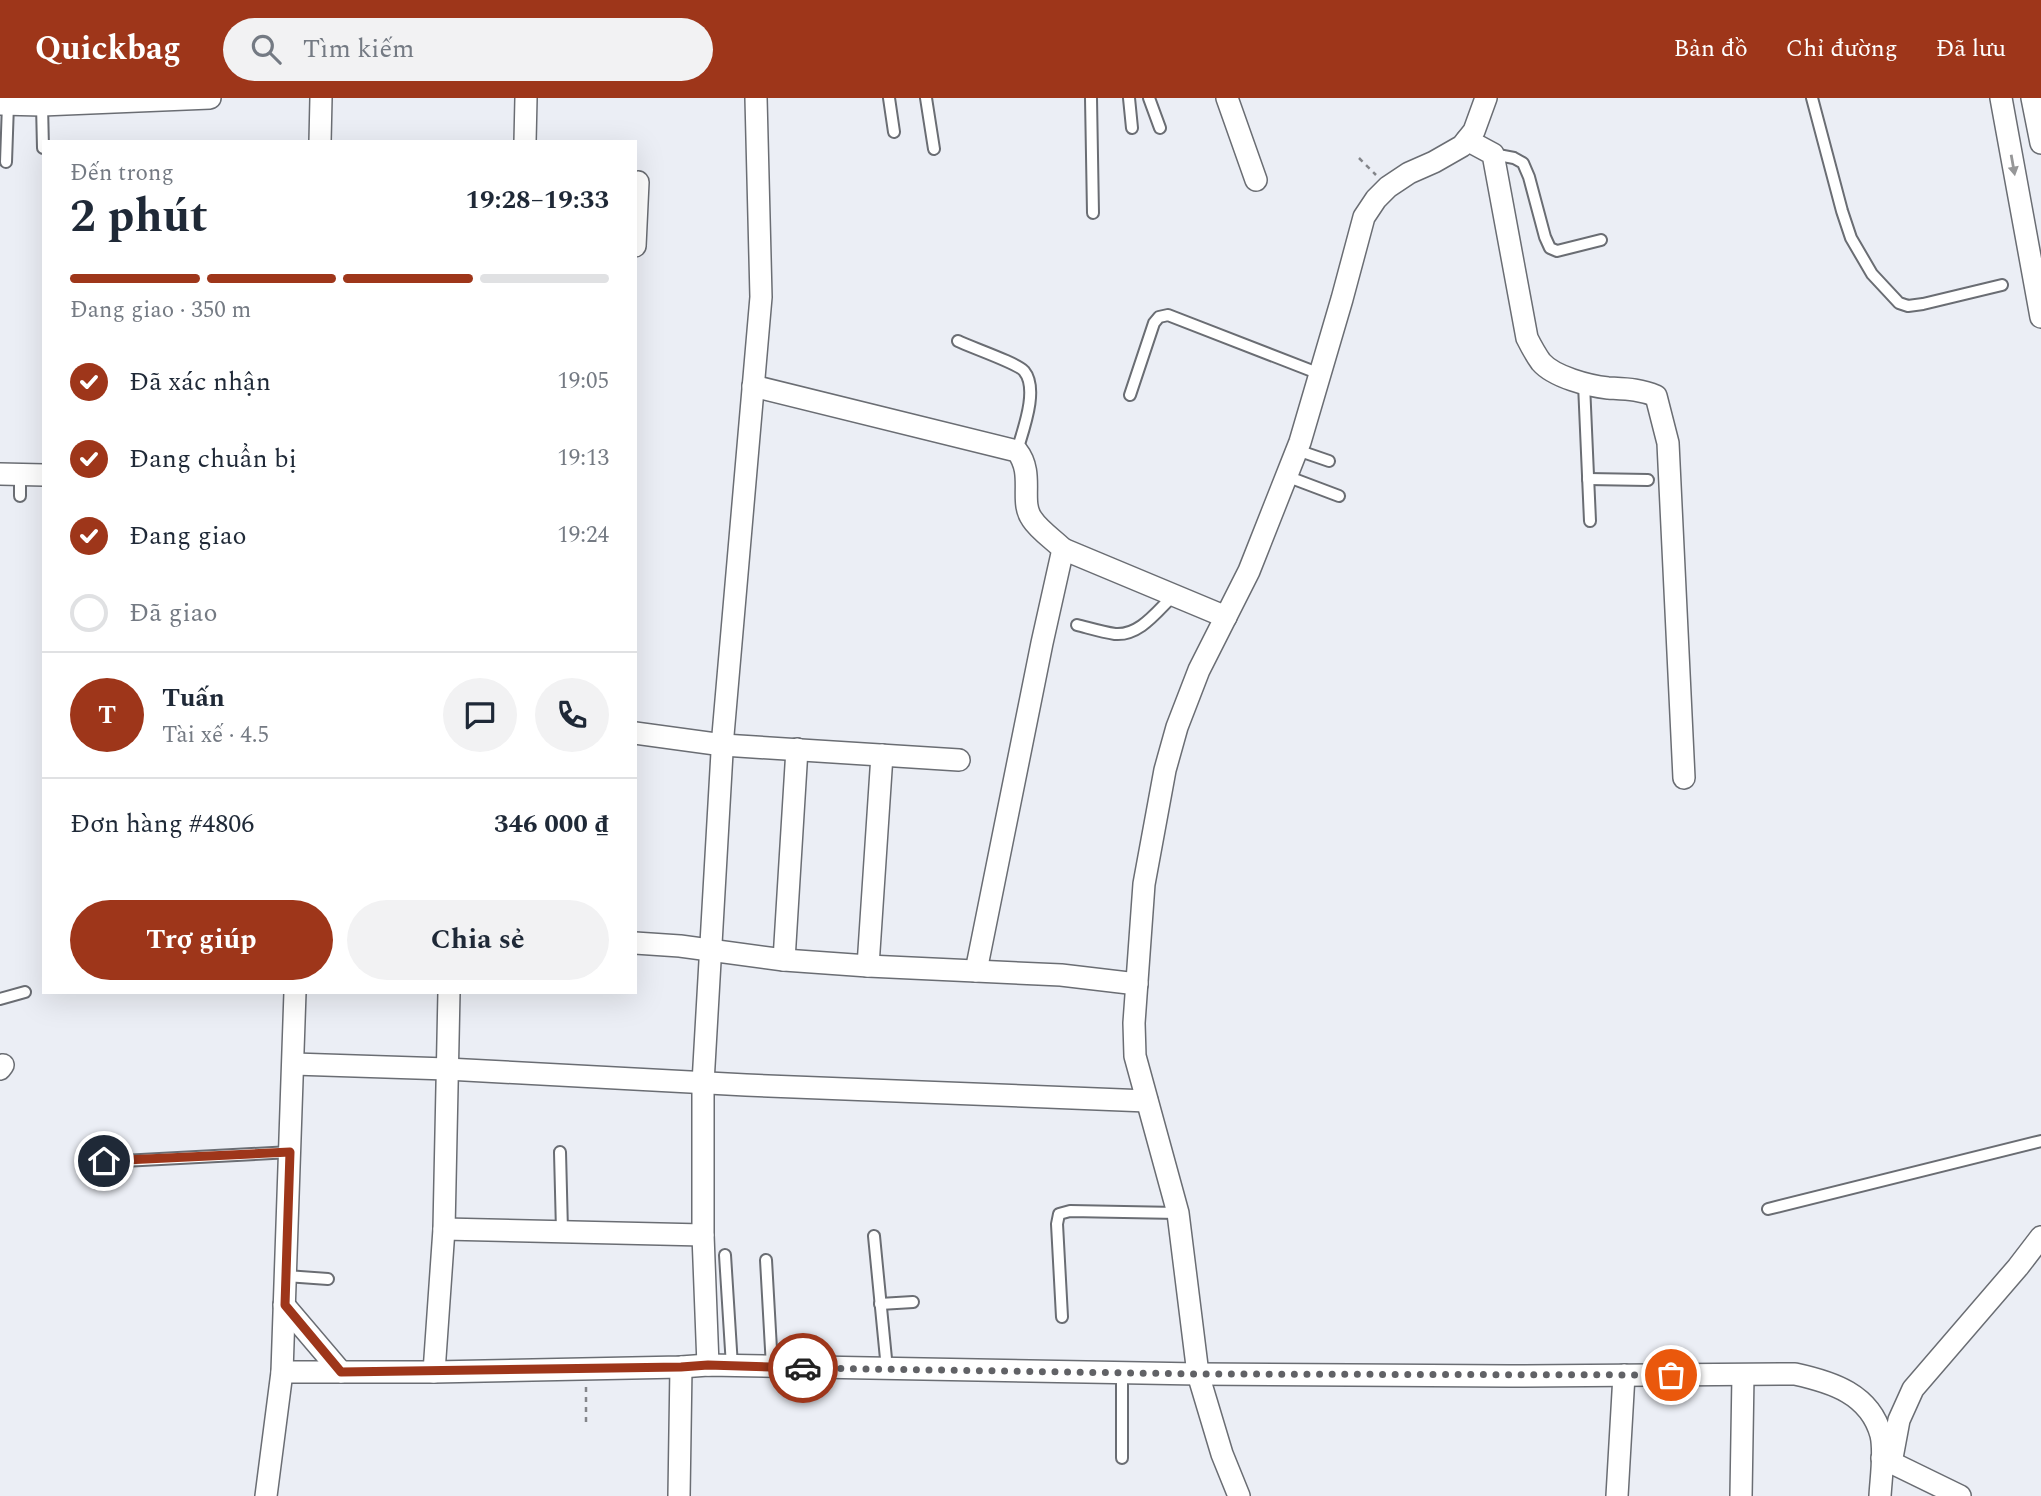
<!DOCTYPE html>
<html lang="vi">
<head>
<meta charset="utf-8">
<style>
  :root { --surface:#fff; --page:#f2f2f3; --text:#1f2937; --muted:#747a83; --line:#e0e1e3; --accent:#9e361a }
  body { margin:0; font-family:Spectral,serif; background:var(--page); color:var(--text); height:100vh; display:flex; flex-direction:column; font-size:26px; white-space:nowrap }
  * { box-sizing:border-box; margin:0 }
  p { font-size:23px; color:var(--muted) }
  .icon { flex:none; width:38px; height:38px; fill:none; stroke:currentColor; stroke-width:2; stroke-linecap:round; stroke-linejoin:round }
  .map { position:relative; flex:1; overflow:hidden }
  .drawer { position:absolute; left:42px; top:42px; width:595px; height:854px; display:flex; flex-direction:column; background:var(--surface); border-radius:0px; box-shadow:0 7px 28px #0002 }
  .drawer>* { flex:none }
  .pin { position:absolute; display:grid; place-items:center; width:60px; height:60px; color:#fff; margin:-30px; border:4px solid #fff; border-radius:50%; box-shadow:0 2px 7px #0007 }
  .courier { position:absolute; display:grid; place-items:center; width:70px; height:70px; margin:-35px; border:5px solid #9e361a; border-radius:50%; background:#fff; color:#222; box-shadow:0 2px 9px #0007 }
  .head em { font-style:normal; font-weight:700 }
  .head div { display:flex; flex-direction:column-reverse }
  .head { display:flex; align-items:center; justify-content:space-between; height:119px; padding:0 28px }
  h1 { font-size:46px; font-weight:700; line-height:52px }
  .bar { display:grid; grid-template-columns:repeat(4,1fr); gap:10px 7px; align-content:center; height:84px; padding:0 28px }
  .bar i { height:9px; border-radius:5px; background:var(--line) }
  .bar .selected { background:var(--accent) }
  .bar p { grid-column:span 4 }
  .line { display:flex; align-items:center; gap:18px; padding:0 28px; border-top:2px solid var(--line) }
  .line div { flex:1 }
  .round { display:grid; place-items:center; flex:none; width:74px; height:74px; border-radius:37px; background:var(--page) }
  ol { padding:0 28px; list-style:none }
  li { display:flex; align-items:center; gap:21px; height:77px }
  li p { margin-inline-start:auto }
  li .icon { padding:7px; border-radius:50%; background:var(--accent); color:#fff; stroke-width:4 }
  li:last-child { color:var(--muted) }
  li i { width:38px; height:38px; border:4px solid var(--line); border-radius:50% }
  .action { display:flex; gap:14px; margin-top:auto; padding:14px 28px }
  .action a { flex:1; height:80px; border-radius:42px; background:var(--accent); color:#fff; font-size:28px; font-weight:700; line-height:80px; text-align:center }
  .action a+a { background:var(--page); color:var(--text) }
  header { display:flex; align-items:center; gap:42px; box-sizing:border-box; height:98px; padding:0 35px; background:var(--accent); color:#fff }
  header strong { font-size:33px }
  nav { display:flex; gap:38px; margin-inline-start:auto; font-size:24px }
  .search { width:490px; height:63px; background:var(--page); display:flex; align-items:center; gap:18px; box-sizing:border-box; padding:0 24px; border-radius:38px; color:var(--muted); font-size:26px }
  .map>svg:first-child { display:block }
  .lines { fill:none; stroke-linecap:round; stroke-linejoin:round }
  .lane-casing { stroke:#6a6d73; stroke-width:14 }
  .street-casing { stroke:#6a6d73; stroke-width:24 }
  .path { stroke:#83858a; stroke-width:2.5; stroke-dasharray:5 5; stroke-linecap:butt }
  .lane { stroke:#fff; stroke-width:10 }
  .street { stroke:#fff; stroke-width:21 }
  .oneway { fill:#969798 }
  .done { stroke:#616266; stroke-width:7; stroke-dasharray:0 12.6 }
  .route { stroke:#9e361a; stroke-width:9 }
</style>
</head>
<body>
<header>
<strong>Quickbag</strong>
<div class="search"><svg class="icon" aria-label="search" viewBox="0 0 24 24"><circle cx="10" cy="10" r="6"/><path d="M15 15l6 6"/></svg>Tìm kiếm</div>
<nav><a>Bản đồ</a><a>Chỉ đường</a><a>Đã lưu</a></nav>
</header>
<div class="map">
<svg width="2041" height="1398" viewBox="0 0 2041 1398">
  <rect width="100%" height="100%" fill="#ebeef5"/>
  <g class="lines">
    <g class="lane-casing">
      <g id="lane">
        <path d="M 889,0 L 894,34"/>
        <path d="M 926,0 L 934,51"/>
        <path d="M 1091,0 L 1093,115"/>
        <path d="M 1129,0 L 1132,30"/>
        <path d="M 1149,0 L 1160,30"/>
        <path d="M 1812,0 L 1842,113 L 1851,140 L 1872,176 L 1899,205 L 1908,208 L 1923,206 L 2002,187"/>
        <path d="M 42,7 L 43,50"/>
        <path d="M 1493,56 L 1514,60 L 1523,65 L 1529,79 L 1545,139 L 1550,150 L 1557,153 L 1601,142"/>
        <path d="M 6,64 L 8,6"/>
        <path d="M 958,243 C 970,249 1017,265 1024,273 C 1039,291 1023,332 1017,353"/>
        <path d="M 1584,286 L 1590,423"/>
        <path d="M 1130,297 L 1154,225 L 1159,219 L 1168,217 L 1320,276"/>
        <path d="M 1297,352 L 1329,363"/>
        <path d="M 20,377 L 20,398"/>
        <path d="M 1286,378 L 1339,398"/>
        <path d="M 1588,381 L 1648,382"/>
        <path d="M 1077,527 C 1089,530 1102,534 1115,536 C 1140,538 1157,513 1174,497"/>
        <path d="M 0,901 L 25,894"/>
        <path d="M 560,1054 L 562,1133"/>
        <path d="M 97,1085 L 98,1069 L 104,1064 L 291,1054"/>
        <path d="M 1768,1111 L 2041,1043"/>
        <path d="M 874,1138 L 887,1271"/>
        <path d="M 725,1157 L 732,1268"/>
        <path d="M 766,1162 L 772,1269"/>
        <path d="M 286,1178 L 328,1181"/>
        <path d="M 880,1206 L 913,1204"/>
        <path d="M 1062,1219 L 1057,1126 L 1059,1116 L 1070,1113 L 1178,1115"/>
        <path d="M 1122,1360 L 1122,1275"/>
      </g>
    </g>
    <g class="street-casing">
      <g id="street">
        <path d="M 1227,0 L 1256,82"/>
        <path d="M 2001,0 L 2041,219"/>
        <path d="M 2032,0 L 2041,45"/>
        <path d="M 0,6 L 42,7 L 210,0"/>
        <path d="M 1467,42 L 1493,56 L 1527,240 C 1531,248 1536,257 1541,264 C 1554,279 1589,288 1608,290 C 1625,291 1640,291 1656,298 L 1668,345 L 1684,680"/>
        <path d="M 320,44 L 321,0"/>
        <path d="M 525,44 L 526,0"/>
        <path d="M 635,148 L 638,84"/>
        <path d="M 753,288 L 1017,353 C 1035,376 1019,403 1032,421 C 1039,432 1054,442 1063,451 L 1042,545 L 976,873"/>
        <path d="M 0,376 L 44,377"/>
        <path d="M 1063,451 L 1226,519"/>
        <path d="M 635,635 L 723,647 L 959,662"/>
        <path d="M 635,845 L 680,848 L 784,862 L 868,868 L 1061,877 L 1137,886"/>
        <path d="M 784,862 L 797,651"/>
        <path d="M 868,868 L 882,657"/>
        <path d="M 294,966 L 447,971 L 746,987 L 1147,1003"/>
        <path d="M 0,971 L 3,967"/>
        <path d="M 444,1131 L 703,1137"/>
        <path d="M 284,1207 L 341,1274"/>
        <path d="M 708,1267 L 703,1137 L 703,985 L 723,637 L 761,199 L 756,0"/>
        <path d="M 282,1274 L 434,1274 L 681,1269 L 708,1267 L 1198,1276 L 1509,1278 L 1795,1276 C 1832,1284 1870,1296 1881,1337 C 1885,1354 1881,1380 1880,1398"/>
        <path d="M 434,1274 L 444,1131 L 449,894"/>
        <path d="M 1882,1360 L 1960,1398"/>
        <path d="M 1891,1365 L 1899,1322 L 1913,1291 L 2018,1169 L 2041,1139"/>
        <path d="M 266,1398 L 282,1274 L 295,894"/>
        <path d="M 679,1398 L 681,1269"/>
        <path d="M 1239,1398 L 1222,1356 L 1198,1276 L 1178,1115 L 1135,958 L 1134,925 L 1144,786 L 1165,672 L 1177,629 L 1199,572 L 1249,473 L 1300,344 L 1342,201 L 1364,119 L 1376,101 L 1388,89 L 1409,75 L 1434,64 L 1462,48 L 1474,33 L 1486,0"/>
        <path d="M 1617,1398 L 1624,1277"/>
        <path d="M 1741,1398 L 1743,1277"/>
      </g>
    </g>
    <g class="path">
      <path d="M 1359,60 L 1376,77"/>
      <path d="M 586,1289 L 586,1329"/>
    </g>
    <use href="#lane" class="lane"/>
    <use href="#street" class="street"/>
  </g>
  <defs><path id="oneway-solid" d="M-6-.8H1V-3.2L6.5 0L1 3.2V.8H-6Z" transform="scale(1.75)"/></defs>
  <use class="oneway" href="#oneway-solid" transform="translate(2013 67) rotate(80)"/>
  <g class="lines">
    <path class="done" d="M 803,1270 L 1198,1276 L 1671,1277"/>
    <path class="route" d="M 104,1063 L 290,1054 L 285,1207 L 341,1274 L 681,1269 L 708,1267 L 803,1270"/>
  </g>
</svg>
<div class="pin" style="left:1671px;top:1277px;background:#ea580c"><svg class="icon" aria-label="bag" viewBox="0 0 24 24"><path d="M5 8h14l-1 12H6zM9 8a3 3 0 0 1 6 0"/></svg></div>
<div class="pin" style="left:104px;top:1063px;background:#1f2937"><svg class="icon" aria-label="home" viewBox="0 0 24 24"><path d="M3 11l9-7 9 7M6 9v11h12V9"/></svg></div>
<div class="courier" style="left:803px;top:1270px"><svg class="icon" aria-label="car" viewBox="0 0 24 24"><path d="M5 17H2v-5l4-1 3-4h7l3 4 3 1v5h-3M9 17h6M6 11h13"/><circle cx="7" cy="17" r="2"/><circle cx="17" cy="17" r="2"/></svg></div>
<section class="drawer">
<div class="head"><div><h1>2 phút</h1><p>Đến trong</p></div><em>19:28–19:33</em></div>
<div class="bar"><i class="selected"></i><i class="selected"></i><i class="selected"></i><i></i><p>Đang giao · 350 m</p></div>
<ol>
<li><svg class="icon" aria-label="check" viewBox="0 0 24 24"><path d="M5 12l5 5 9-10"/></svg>Đã xác nhận<p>19:05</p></li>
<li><svg class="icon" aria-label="check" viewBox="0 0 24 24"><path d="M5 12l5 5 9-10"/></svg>Đang chuẩn bị<p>19:13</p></li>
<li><svg class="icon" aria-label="check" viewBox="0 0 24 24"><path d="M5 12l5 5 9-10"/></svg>Đang giao<p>19:24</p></li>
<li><i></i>Đã giao</li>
</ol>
<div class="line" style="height:126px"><b class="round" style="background:var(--accent);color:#fff">T</b><div><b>Tuấn</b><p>Tài xế · 4.5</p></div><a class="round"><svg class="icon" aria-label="chat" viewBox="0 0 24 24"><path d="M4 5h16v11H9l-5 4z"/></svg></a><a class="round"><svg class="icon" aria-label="phone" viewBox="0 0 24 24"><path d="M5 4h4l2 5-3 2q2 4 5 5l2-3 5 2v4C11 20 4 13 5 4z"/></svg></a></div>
<div class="line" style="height:91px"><div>Đơn hàng #4806</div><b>346 000 ₫</b></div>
<div class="action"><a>Trợ giúp</a><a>Chia sẻ</a></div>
</section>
</div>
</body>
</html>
